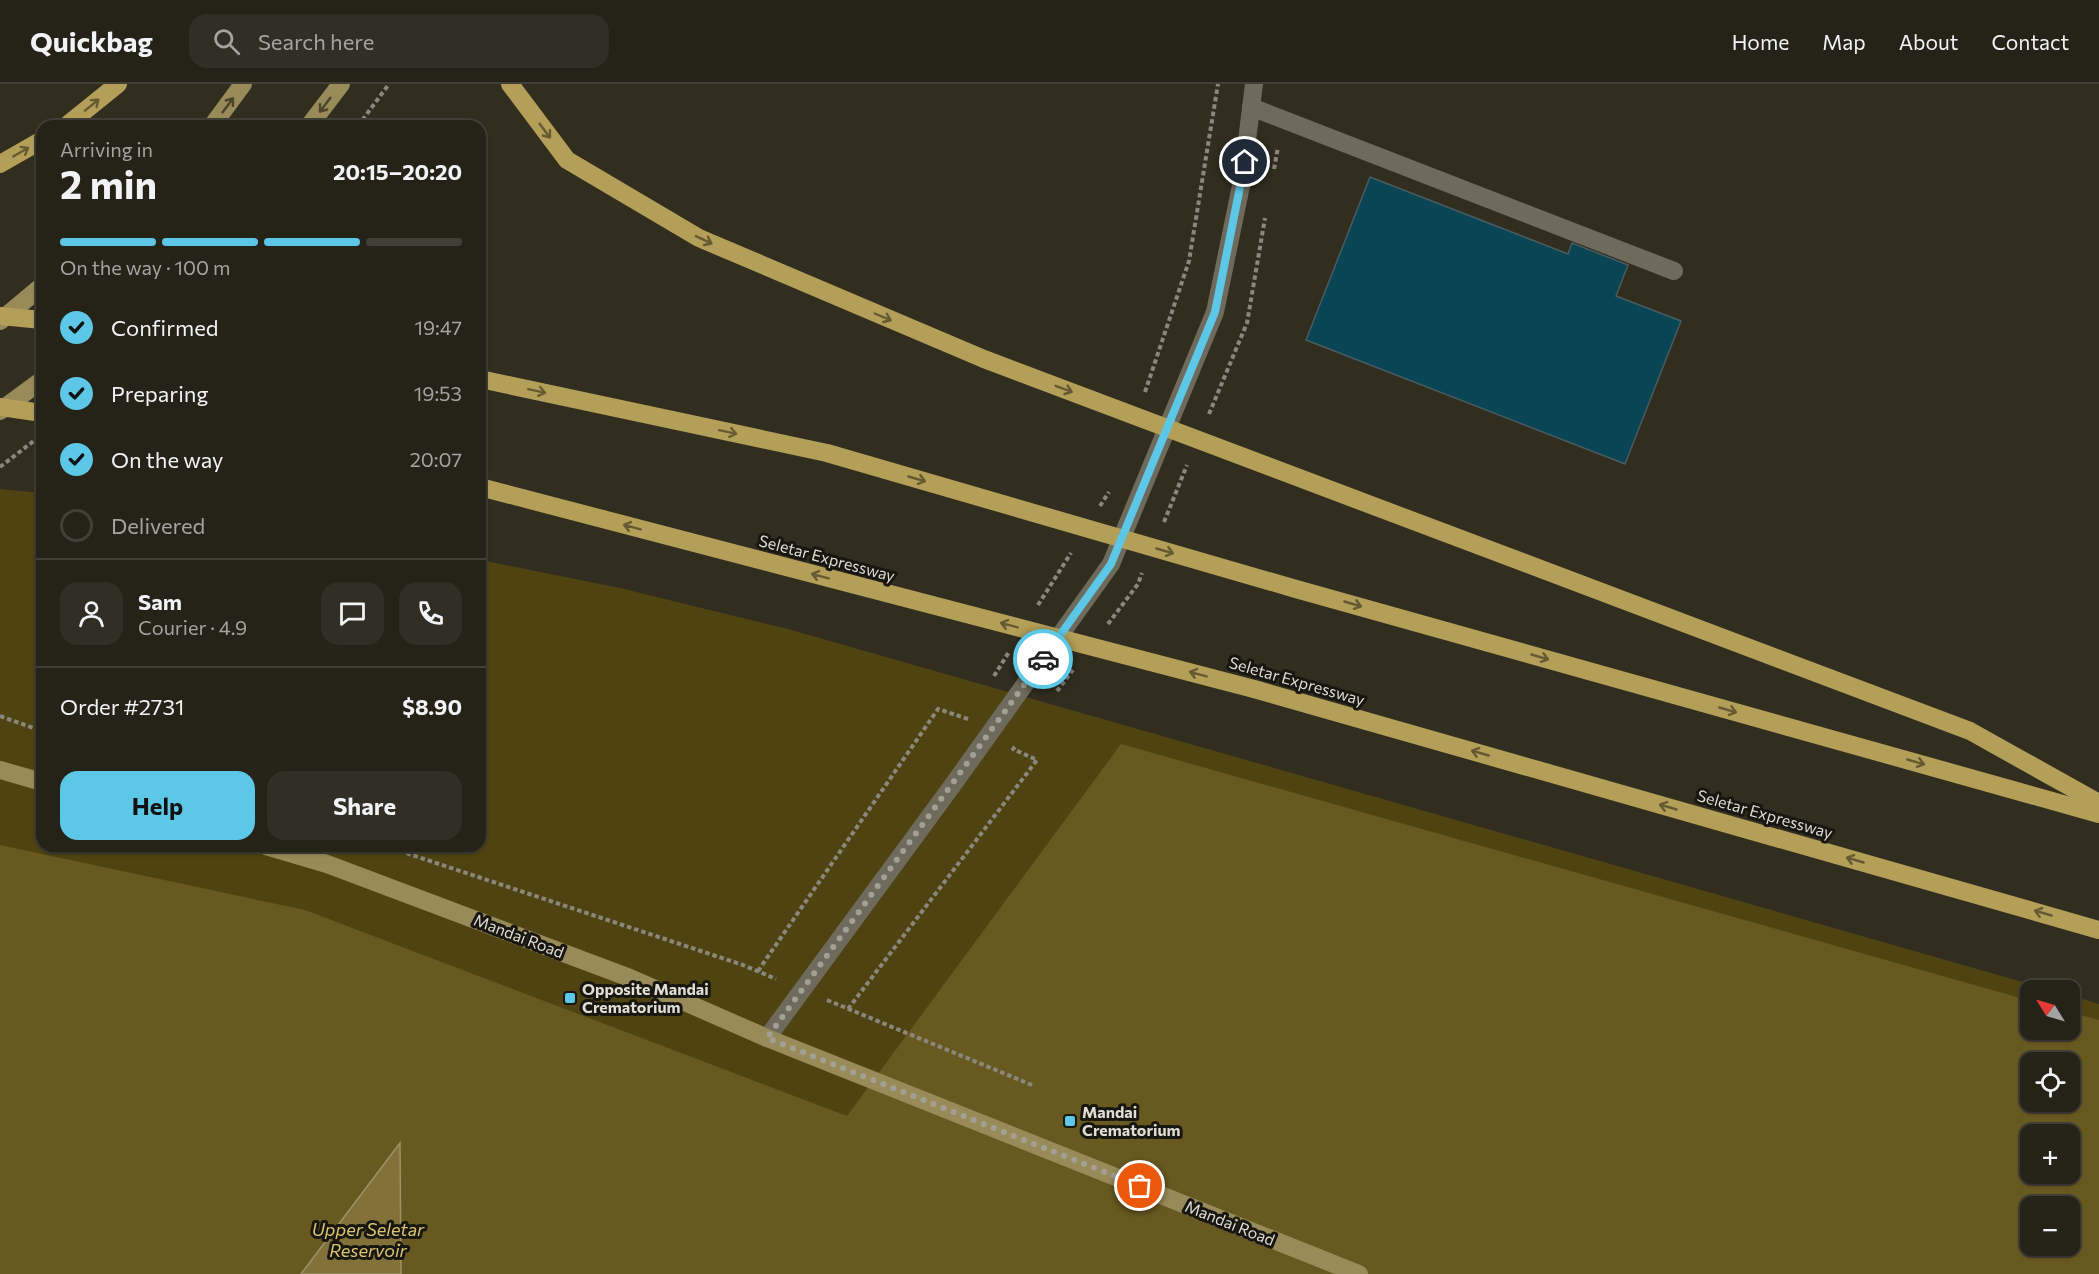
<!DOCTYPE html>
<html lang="en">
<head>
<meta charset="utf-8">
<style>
  :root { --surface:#252218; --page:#312f25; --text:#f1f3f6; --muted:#a3a4a2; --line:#423f37; --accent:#5dc7e8 }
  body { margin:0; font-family:Commissioner,sans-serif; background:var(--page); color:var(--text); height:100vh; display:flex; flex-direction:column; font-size:22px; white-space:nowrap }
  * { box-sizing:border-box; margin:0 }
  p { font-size:20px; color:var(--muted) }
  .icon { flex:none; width:33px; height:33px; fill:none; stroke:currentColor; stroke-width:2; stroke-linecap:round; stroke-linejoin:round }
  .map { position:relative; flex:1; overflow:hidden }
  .panel { position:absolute; left:36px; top:36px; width:450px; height:732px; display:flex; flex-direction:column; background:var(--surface); border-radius:18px; box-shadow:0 2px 4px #0004,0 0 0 2px var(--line) }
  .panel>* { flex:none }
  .needle { width:39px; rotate:307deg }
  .buttons { position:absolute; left:2020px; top:896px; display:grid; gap:12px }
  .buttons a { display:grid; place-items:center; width:60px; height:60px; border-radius:12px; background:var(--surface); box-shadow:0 2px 4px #0004,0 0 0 2px var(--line); font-size:30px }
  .pin { position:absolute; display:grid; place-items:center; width:51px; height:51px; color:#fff; margin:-26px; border:3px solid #fff; border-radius:50%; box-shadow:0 2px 6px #0007 }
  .courier { position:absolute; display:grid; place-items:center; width:60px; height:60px; margin:-30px; border:4px solid #5dc7e8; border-radius:50%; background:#fff; color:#222; box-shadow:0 2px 8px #0007 }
  .headline em { font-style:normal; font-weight:700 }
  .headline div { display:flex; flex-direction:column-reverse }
  .headline { display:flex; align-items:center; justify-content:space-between; height:102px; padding:0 24px }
  h1 { font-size:39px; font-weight:700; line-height:45px }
  .bar { display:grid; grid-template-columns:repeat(4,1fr); gap:9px 6px; align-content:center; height:72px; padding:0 24px }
  .bar i { height:8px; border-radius:4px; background:var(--line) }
  .bar .on { background:var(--accent) }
  .bar p { grid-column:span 4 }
  .line { display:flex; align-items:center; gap:15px; padding:0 24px; border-top:2px solid var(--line) }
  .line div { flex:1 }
  .round { display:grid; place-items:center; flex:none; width:63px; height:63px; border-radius:18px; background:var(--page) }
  ol { padding:0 24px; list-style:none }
  li { display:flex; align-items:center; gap:18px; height:66px }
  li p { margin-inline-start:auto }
  li .icon { padding:6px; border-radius:50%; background:var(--accent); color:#111; stroke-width:4 }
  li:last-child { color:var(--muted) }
  li i { width:33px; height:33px; border:3px solid var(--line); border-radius:50% }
  .primary-button { display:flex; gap:12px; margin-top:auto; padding:12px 24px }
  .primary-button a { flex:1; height:69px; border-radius:18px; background:var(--accent); color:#111; font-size:24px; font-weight:700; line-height:69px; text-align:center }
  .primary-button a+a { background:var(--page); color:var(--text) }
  header { display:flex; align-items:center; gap:36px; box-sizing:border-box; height:84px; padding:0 30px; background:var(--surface); border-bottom:2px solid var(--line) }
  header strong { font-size:28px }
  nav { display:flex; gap:33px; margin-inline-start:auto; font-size:21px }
  .search { width:420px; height:54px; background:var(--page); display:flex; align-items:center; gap:15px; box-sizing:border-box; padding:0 21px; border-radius:18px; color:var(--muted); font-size:22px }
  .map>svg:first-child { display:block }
  .green { fill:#4f4311; fill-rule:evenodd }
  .forest { fill:#685920; fill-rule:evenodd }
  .water { fill:#82723a; stroke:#9e9268; stroke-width:1.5 }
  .building { fill:#094555; stroke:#4a5b61; stroke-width:1.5 }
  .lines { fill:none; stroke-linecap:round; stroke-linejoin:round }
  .path { stroke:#8a887d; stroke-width:4; stroke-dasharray:4.5 3; stroke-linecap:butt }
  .minor { stroke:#6f6b5c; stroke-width:18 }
  .major { stroke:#988a59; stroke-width:18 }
  .highway { stroke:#b39f57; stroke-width:18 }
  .oneway { stroke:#665a34 }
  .oneway2 { stroke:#4b442d }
  .done { stroke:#a2a095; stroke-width:6; stroke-dasharray:0 10.8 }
  .route { stroke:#5dc7e8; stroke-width:8 }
  .poi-dot { fill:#5dc7e8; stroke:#181610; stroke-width:2 }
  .labels { text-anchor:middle; stroke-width:6; stroke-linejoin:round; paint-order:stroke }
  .street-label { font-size:16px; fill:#dfddd4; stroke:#181610 }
  .poi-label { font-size:16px; font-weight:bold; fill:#dfddd4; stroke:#181610; text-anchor:start }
  .water-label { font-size:18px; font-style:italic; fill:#dbc470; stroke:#181610 }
</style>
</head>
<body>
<header>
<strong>Quickbag</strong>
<div class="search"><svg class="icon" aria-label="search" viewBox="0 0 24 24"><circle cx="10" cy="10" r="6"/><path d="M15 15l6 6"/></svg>Search here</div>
<nav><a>Home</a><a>Map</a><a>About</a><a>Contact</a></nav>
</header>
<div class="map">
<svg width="2099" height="1190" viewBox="0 0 2099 1190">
  <rect width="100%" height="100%" fill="#312e20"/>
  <path class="green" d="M 0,405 L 42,409 L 42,762 L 480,762 L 480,476 L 620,504 L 788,545 L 2051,906 L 2031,906 L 2031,945 L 2070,945 L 2070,911 L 2099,920 L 2099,1190 L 0,1190 ZM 2031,978 L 2070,978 L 2070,1017 L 2031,1017 ZM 2031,1050 L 2070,1050 L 2070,1089 L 2031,1089 ZM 2031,1122 L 2070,1122 L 2070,1161 L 2031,1161 Z"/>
  <path class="forest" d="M 1121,660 L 2031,917 L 2031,945 L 2070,945 L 2070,928 L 2099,936 L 2099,1190 L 401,1190 L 400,1059 L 301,1190 L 0,1190 L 0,761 L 305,826 L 847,1032 ZM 2031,978 L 2070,978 L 2070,1017 L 2031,1017 ZM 2031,1050 L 2070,1050 L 2070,1089 L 2031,1089 ZM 2031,1122 L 2070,1122 L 2070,1161 L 2031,1161 Z"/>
  <path class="water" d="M 400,1059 L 401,1190 L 301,1190 Z"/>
  <path class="building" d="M 1370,93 L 1568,170 L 1572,159 L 1628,181 L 1616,212 L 1681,237 L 1625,380 L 1306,256 Z"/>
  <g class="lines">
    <g class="path">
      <path d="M 358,42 L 389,0"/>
      <path d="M 1274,85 L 1278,63"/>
      <path d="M 1145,308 L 1189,177 L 1218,0"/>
      <path d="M 1209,330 L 1247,239 L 1265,134"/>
      <path d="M 0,383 L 35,356"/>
      <path d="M 1100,422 L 1109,408"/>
      <path d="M 1164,438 L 1187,381"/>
      <path d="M 1038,521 L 1071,469"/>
      <path d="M 1108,540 L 1138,500 L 1142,489"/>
      <path d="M 994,592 L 1009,568"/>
      <path d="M 1057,607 L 1073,586"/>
      <path d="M 0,632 L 42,647"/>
      <path d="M 385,762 L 743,881 L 776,895"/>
      <path d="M 758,887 L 938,625 L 968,635"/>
      <path d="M 827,916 L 1032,1001"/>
      <path d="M 848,925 L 1037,676 L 1013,665 L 1015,663"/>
    </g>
    <g class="minor">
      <path d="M 1251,23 L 1674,187"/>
      <path d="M 767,954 L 952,702 L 1111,480 L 1215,228 L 1242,97 L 1254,0"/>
    </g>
    <g class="major">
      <path d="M 212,42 L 243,0"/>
      <path d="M 309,42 L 341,0"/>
      <path d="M 0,237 L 42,202"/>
      <path d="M 0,327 L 42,296"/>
      <path d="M 0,686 L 42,698"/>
      <path d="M 266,762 L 327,780 L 630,894 L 767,954 L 1359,1190"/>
    </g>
    <g class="highway">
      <path d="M 510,0 L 567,76 L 699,154 L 984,275 L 1970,647 L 2099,719"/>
      <path d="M 66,42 L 118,0"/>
      <path d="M 0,80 L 42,56"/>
      <path d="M 0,232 L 42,236"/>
      <path d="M 480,295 L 827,369 L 1296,505 L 2099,730"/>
      <path d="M 0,323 L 42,329"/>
      <path d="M 480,403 L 1254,605 L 2099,846"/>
    </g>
  </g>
  <defs><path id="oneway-shaft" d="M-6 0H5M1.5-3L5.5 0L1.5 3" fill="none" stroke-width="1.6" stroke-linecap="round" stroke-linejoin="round" transform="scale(1.5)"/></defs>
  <g class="oneway">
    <use href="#oneway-shaft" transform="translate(92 21) rotate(-39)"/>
    <use href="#oneway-shaft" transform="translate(545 47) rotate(53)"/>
    <use href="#oneway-shaft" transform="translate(21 68) rotate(-30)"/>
    <use href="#oneway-shaft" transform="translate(704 156) rotate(25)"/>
    <use href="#oneway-shaft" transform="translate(883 233) rotate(23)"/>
    <use href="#oneway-shaft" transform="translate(1064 305) rotate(21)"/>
    <use href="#oneway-shaft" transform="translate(537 307) rotate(12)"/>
    <use href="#oneway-shaft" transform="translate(728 348) rotate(12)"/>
    <use href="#oneway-shaft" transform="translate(917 395) rotate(16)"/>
    <use href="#oneway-shaft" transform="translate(632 443) rotate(-165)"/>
    <use href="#oneway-shaft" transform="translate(1165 467) rotate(16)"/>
    <use href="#oneway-shaft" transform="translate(820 492) rotate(-165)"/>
    <use href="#oneway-shaft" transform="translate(1353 520) rotate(16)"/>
    <use href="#oneway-shaft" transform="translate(1009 541) rotate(-165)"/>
    <use href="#oneway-shaft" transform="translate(1540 573) rotate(16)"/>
    <use href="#oneway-shaft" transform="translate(1198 590) rotate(-165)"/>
    <use href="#oneway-shaft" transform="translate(1728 626) rotate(16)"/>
    <use href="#oneway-shaft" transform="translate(1480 669) rotate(-164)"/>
    <use href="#oneway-shaft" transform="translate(1916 678) rotate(16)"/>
    <use href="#oneway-shaft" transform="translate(1668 723) rotate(-164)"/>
    <use href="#oneway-shaft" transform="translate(1855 776) rotate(-164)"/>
    <use href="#oneway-shaft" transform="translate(2043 829) rotate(-164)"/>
  </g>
  <g class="oneway2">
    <use href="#oneway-shaft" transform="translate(228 21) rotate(-53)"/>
    <use href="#oneway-shaft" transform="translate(325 21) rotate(127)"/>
  </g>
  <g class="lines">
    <path class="done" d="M 1043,575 L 767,954 L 1140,1102"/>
    <path class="route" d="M 1043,575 L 1111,480 L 1215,228 L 1245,78"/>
  </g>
  <g class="poi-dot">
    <rect x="564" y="908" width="12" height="12" rx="3"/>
    <rect x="1064" y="1031" width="12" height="12" rx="3"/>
  </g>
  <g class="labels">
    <g class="street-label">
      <text transform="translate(827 474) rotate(15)" y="6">Seletar Expressway</text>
      <text transform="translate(1297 597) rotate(16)" y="6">Seletar Expressway</text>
      <text transform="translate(1765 730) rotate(16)" y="6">Seletar Expressway</text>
      <text transform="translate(519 852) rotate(21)" y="6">Mandai Road</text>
      <text transform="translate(1230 1139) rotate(22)" y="6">Mandai Road</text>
    </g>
    <g class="poi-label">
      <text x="582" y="911">Opposite Mandai<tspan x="582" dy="18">Crematorium</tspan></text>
      <text x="1082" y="1034">Mandai<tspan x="1082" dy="18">Crematorium</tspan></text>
    </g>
    <g class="water-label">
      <text x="368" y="1152">Upper Seletar<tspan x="368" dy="21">Reservoir</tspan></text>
    </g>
  </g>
</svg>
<div class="buttons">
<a><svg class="needle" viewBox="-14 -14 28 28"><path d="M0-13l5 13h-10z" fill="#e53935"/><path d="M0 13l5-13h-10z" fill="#a3a4a2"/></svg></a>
<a><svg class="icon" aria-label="locate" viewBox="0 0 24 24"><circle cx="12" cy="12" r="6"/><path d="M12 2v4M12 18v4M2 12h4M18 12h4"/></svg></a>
<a>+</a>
<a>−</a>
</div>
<div class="pin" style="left:1140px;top:1102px;background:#ea580c"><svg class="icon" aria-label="bag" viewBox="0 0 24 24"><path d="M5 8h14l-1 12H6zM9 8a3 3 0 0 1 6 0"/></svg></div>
<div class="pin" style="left:1245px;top:78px;background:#1f2937"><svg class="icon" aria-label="home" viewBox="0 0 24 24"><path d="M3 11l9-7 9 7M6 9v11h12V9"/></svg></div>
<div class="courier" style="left:1043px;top:575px"><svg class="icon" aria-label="car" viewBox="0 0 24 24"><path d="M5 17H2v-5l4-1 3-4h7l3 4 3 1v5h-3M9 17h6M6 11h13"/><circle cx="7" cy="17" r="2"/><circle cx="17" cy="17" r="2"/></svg></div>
<section class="panel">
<div class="headline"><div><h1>2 min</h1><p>Arriving in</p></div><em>20:15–20:20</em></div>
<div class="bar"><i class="on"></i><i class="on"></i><i class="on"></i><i></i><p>On the way · 100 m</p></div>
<ol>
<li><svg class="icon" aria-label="check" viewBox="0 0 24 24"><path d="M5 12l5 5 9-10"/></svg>Confirmed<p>19:47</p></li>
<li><svg class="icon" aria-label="check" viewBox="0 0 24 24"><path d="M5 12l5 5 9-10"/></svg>Preparing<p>19:53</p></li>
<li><svg class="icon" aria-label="check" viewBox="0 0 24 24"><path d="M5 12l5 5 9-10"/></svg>On the way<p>20:07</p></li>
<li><i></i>Delivered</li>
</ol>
<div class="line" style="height:108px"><a class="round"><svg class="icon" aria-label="person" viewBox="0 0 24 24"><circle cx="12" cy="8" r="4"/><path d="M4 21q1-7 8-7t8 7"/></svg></a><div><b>Sam</b><p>Courier · 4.9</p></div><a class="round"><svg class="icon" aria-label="chat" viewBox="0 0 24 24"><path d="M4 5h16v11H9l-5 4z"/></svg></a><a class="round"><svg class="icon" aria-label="phone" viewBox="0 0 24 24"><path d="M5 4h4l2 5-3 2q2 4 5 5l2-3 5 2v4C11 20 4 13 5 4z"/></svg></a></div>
<div class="line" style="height:78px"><div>Order #2731</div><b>$8.90</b></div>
<div class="primary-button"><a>Help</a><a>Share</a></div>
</section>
</div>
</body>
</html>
